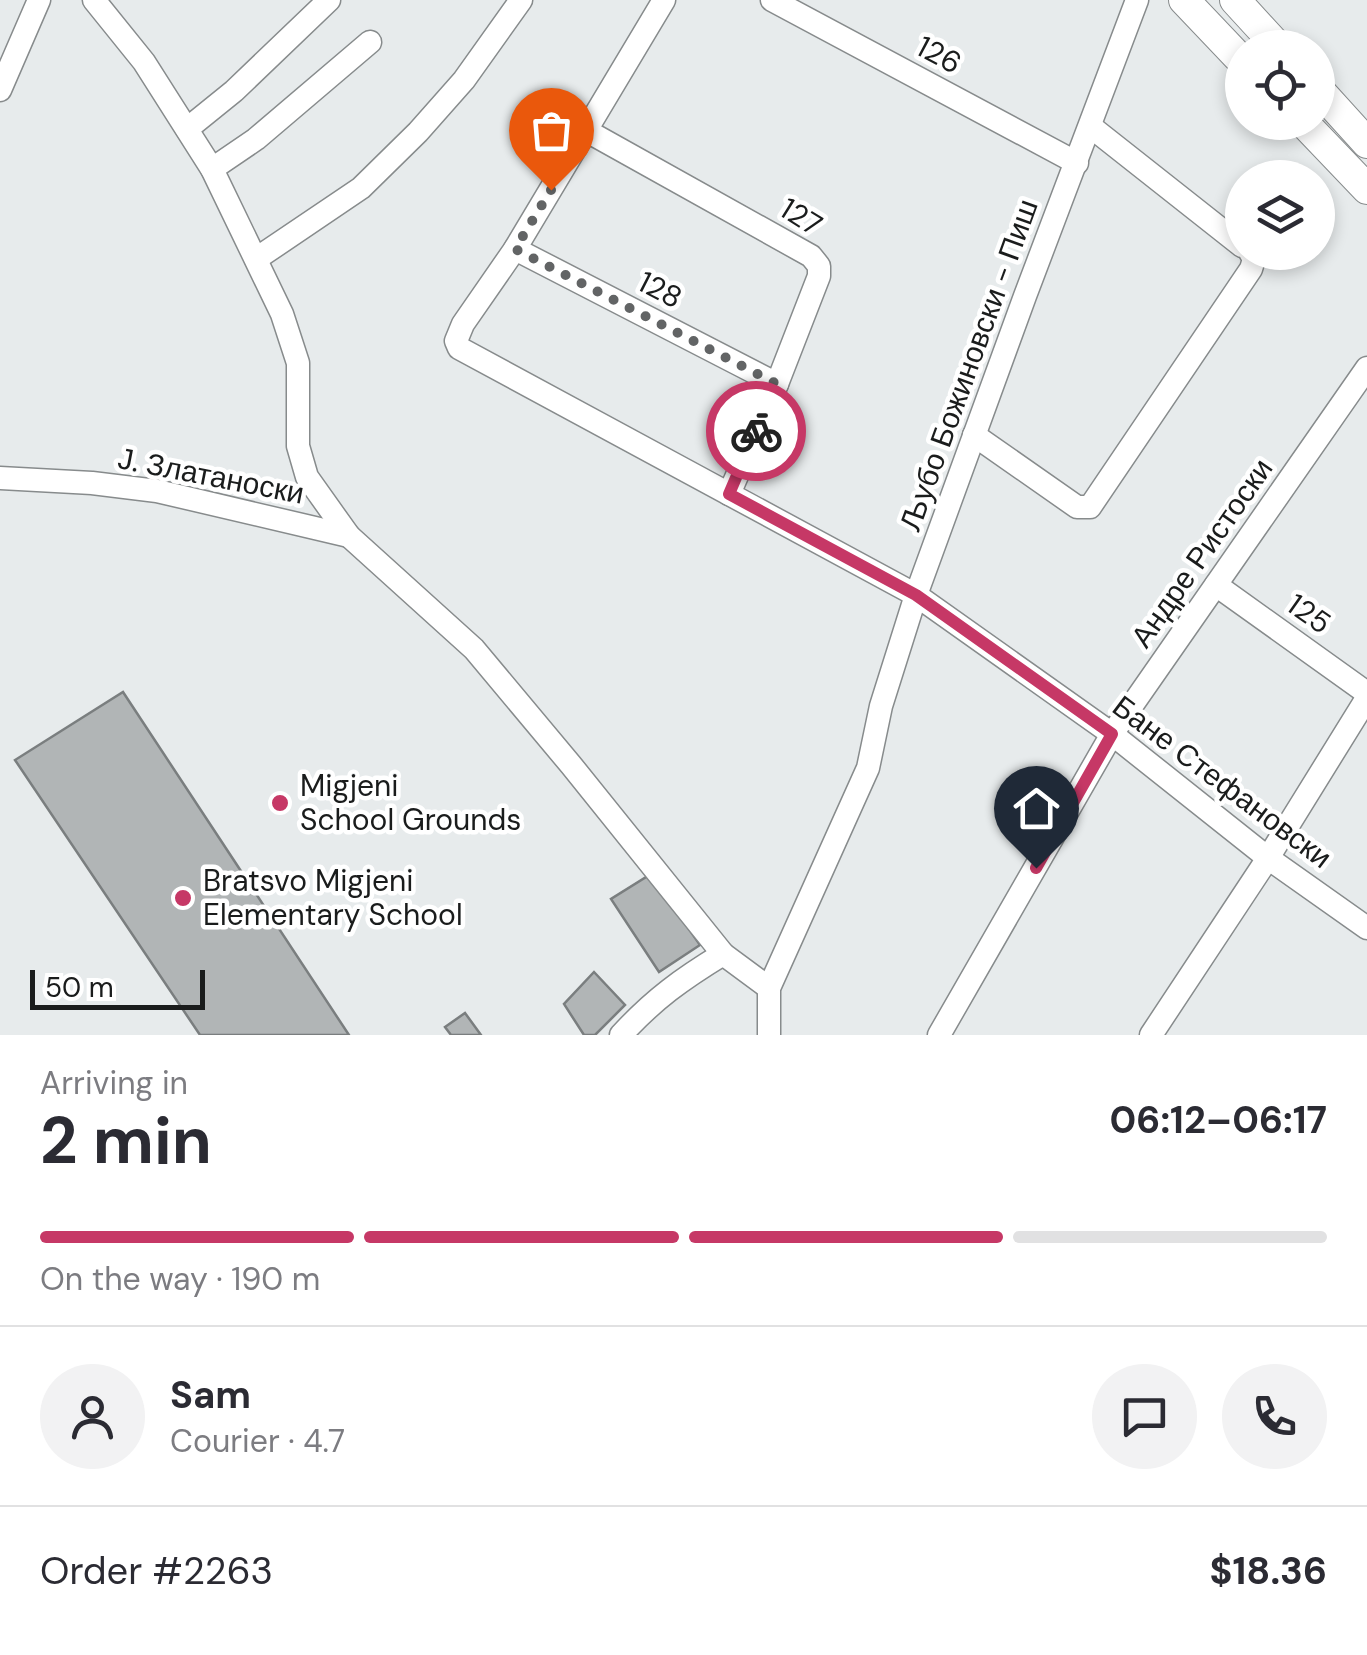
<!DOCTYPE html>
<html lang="en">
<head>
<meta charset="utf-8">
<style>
  :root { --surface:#fff; --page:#f2f2f3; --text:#2b2b33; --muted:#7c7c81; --line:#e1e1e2; --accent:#c63866 }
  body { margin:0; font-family:"DM Sans",sans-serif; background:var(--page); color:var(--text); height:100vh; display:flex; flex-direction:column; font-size:38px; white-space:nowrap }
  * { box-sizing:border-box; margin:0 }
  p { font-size:32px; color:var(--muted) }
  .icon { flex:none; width:55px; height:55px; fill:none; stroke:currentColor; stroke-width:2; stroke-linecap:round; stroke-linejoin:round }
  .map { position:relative; height:1035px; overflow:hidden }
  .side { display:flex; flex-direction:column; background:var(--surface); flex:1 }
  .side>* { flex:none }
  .buttons { position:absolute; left:1225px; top:30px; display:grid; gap:20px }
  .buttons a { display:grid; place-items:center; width:110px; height:110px; border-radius:50%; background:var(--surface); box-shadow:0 5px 15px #0003; font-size:50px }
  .scale { position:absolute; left:30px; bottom:25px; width:175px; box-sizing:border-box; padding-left:10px; border:5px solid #1a1c1c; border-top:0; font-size:28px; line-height:35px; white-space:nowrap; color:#1a1c1c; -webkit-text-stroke:8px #fff; paint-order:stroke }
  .pin { position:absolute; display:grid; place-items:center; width:85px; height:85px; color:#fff; margin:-102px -42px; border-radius:50% 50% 50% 0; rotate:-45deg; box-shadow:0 0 10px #0007 }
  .pin .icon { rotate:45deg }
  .courier { position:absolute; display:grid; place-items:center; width:100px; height:100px; margin:-50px; border:8px solid #c63866; border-radius:50%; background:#fff; color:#222; box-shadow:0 2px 12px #0007 }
  .summary em { font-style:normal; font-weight:700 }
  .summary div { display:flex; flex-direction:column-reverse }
  .summary { display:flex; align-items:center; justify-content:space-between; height:170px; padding:0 40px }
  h1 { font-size:65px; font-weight:700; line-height:75px }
  .bar { display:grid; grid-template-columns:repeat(4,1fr); gap:15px 10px; align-content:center; height:120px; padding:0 40px }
  .bar i { height:12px; border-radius:8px; background:var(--line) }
  .bar .selected { background:var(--accent) }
  .bar p { grid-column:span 4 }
  .line { display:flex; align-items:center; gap:25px; padding:0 40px; border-top:2px solid var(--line) }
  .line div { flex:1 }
  .round { display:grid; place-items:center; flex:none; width:105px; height:105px; border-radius:52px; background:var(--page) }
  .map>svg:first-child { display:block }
  .building { fill:#b1b5b6; stroke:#7a7e7f; stroke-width:2.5 }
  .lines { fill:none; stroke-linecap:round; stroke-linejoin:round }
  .minor-casing { stroke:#878b8c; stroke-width:25 }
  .secondary-casing { stroke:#878b8c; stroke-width:32 }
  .minor { stroke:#fff; stroke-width:22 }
  .secondary { stroke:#fff; stroke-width:30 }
  .done { stroke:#626465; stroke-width:10; stroke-dasharray:0 18 }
  .route { stroke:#c63866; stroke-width:12 }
  .poi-dot { fill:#c63866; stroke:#fff; stroke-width:4 }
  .labels { text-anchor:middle; stroke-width:9; stroke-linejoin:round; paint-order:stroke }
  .street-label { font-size:30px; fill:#1a1c1c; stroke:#fff }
  .poi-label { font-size:30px; fill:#1a1c1c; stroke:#fff; text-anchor:start }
</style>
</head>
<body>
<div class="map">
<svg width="1367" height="1035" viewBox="0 0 1367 1035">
  <rect width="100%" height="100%" fill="#e7ebec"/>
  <g class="building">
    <path d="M 123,692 L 349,1035 L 200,1035 L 15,760 Z"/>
    <path d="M 651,874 L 700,945 L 659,972 L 611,899 Z"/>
    <path d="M 594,972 L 625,1005 L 595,1035 L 584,1035 L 564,1004 Z"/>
    <path d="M 465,1013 L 481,1035 L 451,1035 L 445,1027 Z"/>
  </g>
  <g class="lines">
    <g class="minor-casing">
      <g id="minor">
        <path d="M 94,0 L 144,62 L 212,169 L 282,314 L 298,363 L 298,446 L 307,477 L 349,536 L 474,649 L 571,765 L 723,954 L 769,988"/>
        <path d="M 664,0 L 515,249 L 463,324 L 456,341 L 459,348 L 916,595 L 1112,734 L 1268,858 L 1367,928"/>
        <path d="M 772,0 L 1077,163"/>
        <path d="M 0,90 L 39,0"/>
        <path d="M 1090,126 L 1242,246"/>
        <path d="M 187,129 L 234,91 L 329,0"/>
        <path d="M 587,131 L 811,256 L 819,266 L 819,276 L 777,384 L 729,494"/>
        <path d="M 212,169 L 256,139 L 370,42"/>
        <path d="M 515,249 L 777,384"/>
        <path d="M 256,259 L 361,188 L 418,132 L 464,80 L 521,0"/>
        <path d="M 974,435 L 1077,507 L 1090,507 L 1251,269 L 1254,259 L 1250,252"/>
        <path d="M 0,478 L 92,483 L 157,491 L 349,536"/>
        <path d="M 1216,585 L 1367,693"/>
        <path d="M 621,1035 C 654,999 682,979 723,954"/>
        <path d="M 769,1035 L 769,988 L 868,768 L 881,706 L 916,595 L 1025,296 L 1137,0"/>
        <path d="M 939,1035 L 1112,734 L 1367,368"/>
        <path d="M 1151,1035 L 1268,858 L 1367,698"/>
      </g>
    </g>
    <g class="secondary-casing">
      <g id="secondary">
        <path d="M 1184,0 L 1242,61"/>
        <path d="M 1235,0 L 1279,48"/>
        <path d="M 1318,89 L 1367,143"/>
        <path d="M 1303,122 L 1367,189"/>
      </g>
    </g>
    <use href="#minor" class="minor"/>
    <use href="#secondary" class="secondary"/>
  </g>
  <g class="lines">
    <path class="done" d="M 551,190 L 515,249 L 777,384 L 756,431"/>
    <path class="route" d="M 756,431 L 729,494 L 916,595 L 1112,734 L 1036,868"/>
  </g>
  <g class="poi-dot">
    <circle cx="280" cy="803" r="10"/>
    <circle cx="183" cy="898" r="10"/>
  </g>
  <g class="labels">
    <g class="street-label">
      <text transform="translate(939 55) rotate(28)" y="10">126</text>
      <text transform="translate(801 217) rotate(32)" y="10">127</text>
      <text transform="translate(660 290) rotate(27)" y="10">128</text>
      <text transform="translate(969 365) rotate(-70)" y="10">Љубо Божиновски - Пиш</text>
      <text transform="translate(211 476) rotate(11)" y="10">Ј. Златаноски</text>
      <text transform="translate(1202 553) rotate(-55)" y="10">Андре Ристоски</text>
      <text transform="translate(1309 614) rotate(35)" y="10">125</text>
      <text transform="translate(1222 782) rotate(37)" y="10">Бане Стефановски</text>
    </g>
    <g class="poi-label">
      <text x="300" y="796">Migjeni<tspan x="300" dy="34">School Grounds</tspan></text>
      <text x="203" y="891">Bratsvo Migjeni<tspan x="203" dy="34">Elementary School</tspan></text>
    </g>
  </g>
</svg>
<div class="buttons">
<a><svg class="icon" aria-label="locate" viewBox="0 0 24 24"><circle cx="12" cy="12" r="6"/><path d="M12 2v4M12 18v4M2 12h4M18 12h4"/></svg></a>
<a><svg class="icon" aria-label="layers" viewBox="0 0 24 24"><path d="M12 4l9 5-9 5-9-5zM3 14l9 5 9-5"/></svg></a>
</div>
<div class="scale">50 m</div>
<div class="pin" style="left:551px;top:190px;background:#ea580c"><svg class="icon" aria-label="bag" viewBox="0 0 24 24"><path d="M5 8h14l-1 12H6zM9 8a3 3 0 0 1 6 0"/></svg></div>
<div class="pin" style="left:1036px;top:868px;background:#1f2937"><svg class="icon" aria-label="home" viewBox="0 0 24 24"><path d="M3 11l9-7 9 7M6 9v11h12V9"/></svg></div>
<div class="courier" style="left:756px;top:431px"><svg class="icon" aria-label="bike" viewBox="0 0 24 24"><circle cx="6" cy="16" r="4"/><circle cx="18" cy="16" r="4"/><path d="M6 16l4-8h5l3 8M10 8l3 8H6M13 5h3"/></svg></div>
</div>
<section class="side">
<div class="summary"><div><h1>2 min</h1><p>Arriving in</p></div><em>06:12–06:17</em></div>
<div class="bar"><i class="selected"></i><i class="selected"></i><i class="selected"></i><i></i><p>On the way · 190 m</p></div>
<div class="line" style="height:180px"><a class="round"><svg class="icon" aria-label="person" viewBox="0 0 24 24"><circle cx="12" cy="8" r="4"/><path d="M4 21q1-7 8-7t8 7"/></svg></a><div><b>Sam</b><p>Courier · 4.7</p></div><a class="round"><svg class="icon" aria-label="chat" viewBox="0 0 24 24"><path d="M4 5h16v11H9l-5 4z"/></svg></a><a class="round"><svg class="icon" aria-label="phone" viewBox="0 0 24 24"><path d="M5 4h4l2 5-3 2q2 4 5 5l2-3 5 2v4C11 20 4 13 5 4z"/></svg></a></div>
<div class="line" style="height:130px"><div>Order #2263</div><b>$18.36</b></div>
</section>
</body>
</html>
